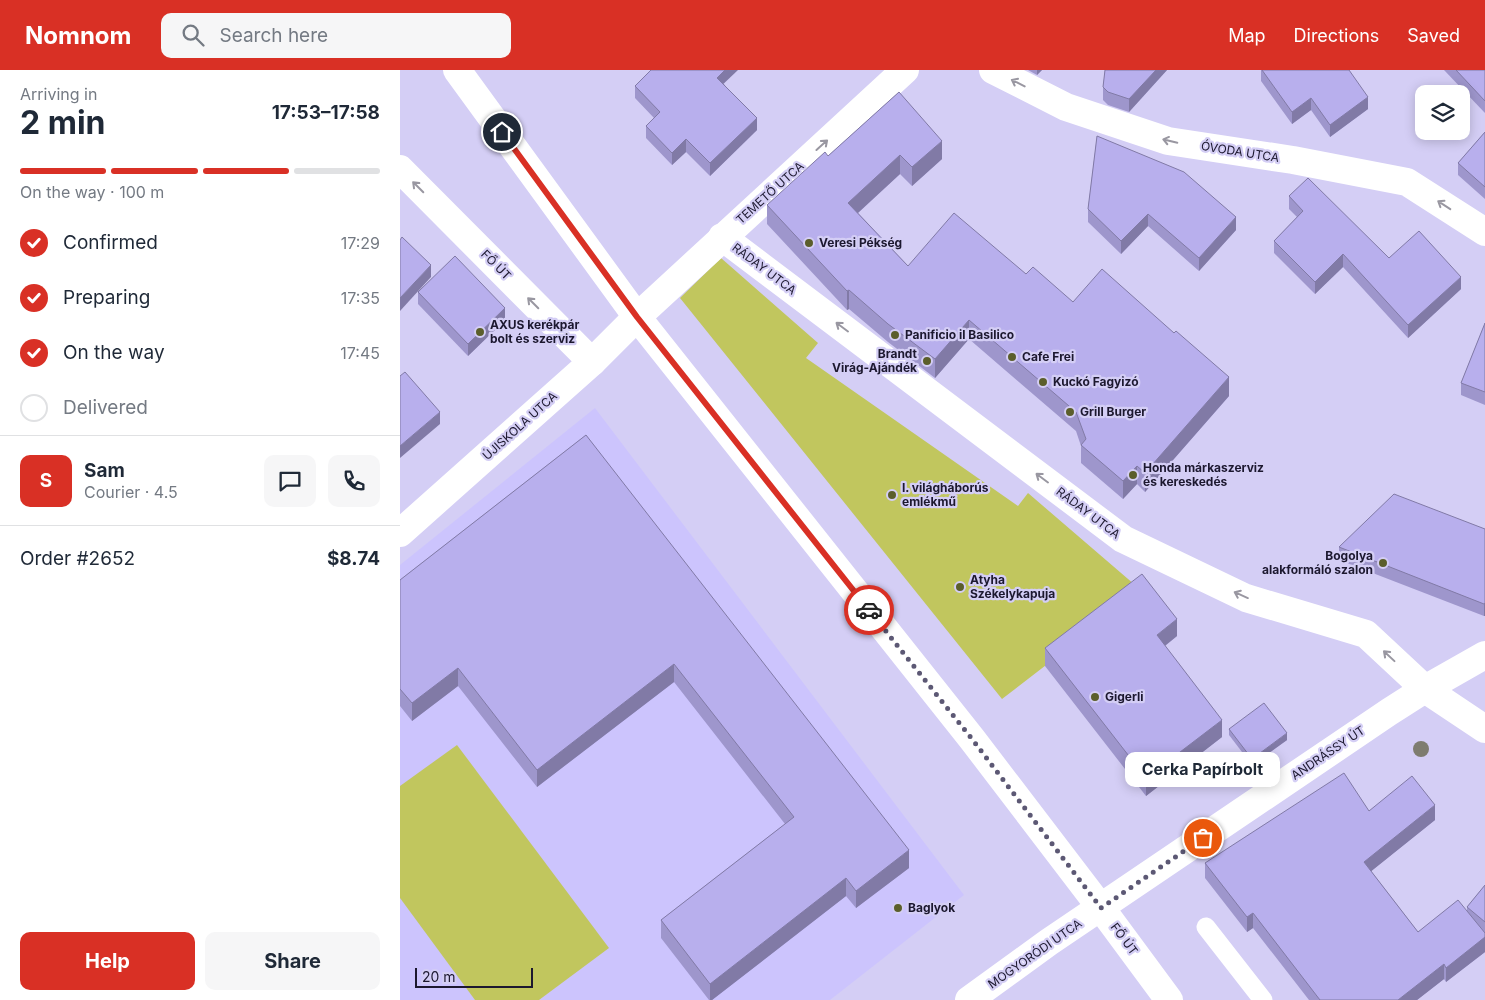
<!DOCTYPE html>
<html lang="en">
<head>
<meta charset="utf-8">
<style>
  :root { --surface:#fff; --page:#f6f6f7; --text:#1f2937; --muted:#747a83; --line:#e0e1e3; --accent:#d93025 }
  body { margin:0; font-family:Inter,sans-serif; background:var(--page); color:var(--text); height:100vh; display:flex; flex-direction:column; font-size:19px; white-space:nowrap }
  * { box-sizing:border-box; margin:0 }
  p { font-size:16px; color:var(--muted) }
  .icon { flex:none; width:28px; height:28px; fill:none; stroke:currentColor; stroke-width:2; stroke-linecap:round; stroke-linejoin:round }
  .map { position:relative; flex:1; overflow:hidden }
  .side { display:flex; flex-direction:column; background:var(--surface); width:400px }
  .side>* { flex:none }
  .tools { position:absolute; left:1015px; top:15px; display:grid; gap:10px }
  .tools a { display:grid; place-items:center; width:55px; height:55px; border-radius:10px; background:var(--surface); box-shadow:0 2px 12px #0003; font-size:25px }
  .scale { position:absolute; left:15px; bottom:12px; width:118px; box-sizing:border-box; padding-left:5px; border:2px solid #1c182f; border-top:0; font-size:14px; line-height:18px; white-space:nowrap; color:#1c182f; -webkit-text-stroke:4px #d4cef5; paint-order:stroke }
  .pin { position:absolute; display:grid; place-items:center; width:42px; height:42px; color:#fff; margin:-21px; border:2px solid #fff; border-radius:50%; box-shadow:0 1px 5px #0007 }
  .courier { position:absolute; display:grid; place-items:center; width:50px; height:50px; margin:-25px; border:4px solid #d93025; border-radius:50%; background:#fff; color:#222; box-shadow:0 1px 6px #0007 }
  .bubble { position:absolute; height:35px; border-radius:10px; background:var(--surface); box-shadow:0 2px 12px #0003; font-size:16px; font-weight:700; line-height:35px; text-align:center }
  .headline em { font-style:normal; font-weight:700 }
  .headline div { display:flex; flex-direction:column-reverse }
  .headline { display:flex; align-items:center; justify-content:space-between; height:85px; padding:0 20px }
  h1 { font-size:32px; font-weight:700; line-height:38px }
  .bar { display:grid; grid-template-columns:repeat(4,1fr); gap:8px 5px; align-content:center; height:60px; padding:0 20px }
  .bar i { height:6px; border-radius:4px; background:var(--line) }
  .bar .current { background:var(--accent) }
  .bar p { grid-column:span 4 }
  .line { display:flex; align-items:center; gap:12px; padding:0 20px; border-top:1px solid var(--line) }
  .line div { flex:1 }
  .round { display:grid; place-items:center; flex:none; width:52px; height:52px; border-radius:10px; background:var(--page) }
  ol { padding:0 20px; list-style:none }
  li { display:flex; align-items:center; gap:15px; height:55px }
  li p { margin-inline-start:auto }
  li .icon { padding:5px; border-radius:50%; background:var(--accent); color:#fff; stroke-width:4 }
  li:last-child { color:var(--muted) }
  li i { width:28px; height:28px; border:2px solid var(--line); border-radius:50% }
  .primary-button { display:flex; gap:10px; margin-top:auto; padding:10px 20px }
  .primary-button a { flex:1; height:58px; border-radius:10px; background:var(--accent); color:#fff; font-size:20px; font-weight:700; line-height:58px; text-align:center }
  .primary-button a+a { background:var(--page); color:var(--text) }
  header { display:flex; align-items:center; gap:30px; box-sizing:border-box; height:70px; padding:0 25px; background:var(--accent); color:#fff }
  header strong { font-size:24px }
  nav { display:flex; gap:28px; margin-inline-start:auto; font-size:18px }
  .search { width:350px; height:45px; background:var(--page); display:flex; align-items:center; gap:12px; box-sizing:border-box; padding:0 18px; border-radius:10px; color:var(--muted); font-size:19px }
  main { display:flex; flex:1; min-height:0 }
  .map>svg:first-child { display:block }
  .built { fill:#ccc4fd }
  .green { fill:#c1c65e }
  .lines { fill:none; stroke-linecap:round; stroke-linejoin:round }
  .lane { stroke:#fff; stroke-width:19 }
  .street { stroke:#fff; stroke-width:28 }
  .secondary { stroke:#fff; stroke-width:28 }
  .tree { fill:#7e7c6f }
  .wall { fill:#9e96cc }
  .shaded-wall { fill:#817aa6 }
  .building { fill:#b8afed; stroke:#817aa6 }
  .oneway { stroke:#9997a1 }
  .done { stroke:#5c5874; stroke-width:5; stroke-dasharray:0 9 }
  .route { stroke:#d93025; stroke-width:6 }
  .poi-dot { fill:#5b5e2b; stroke:#d4cef5; stroke-width:2 }
  .labels { text-anchor:middle; stroke-width:4.5; stroke-linejoin:round; paint-order:stroke }
  .street-label { font-size:12px; fill:#1c182f; stroke:#d4cef5 }
  .poi-label { font-size:12px; font-weight:bold; fill:#1c182f; stroke:#d4cef5; text-anchor:start }
</style>
</head>
<body>
<header>
<strong>Nomnom</strong>
<div class="search"><svg class="icon" aria-label="search" viewBox="0 0 24 24"><circle cx="10" cy="10" r="6"/><path d="M15 15l6 6"/></svg>Search here</div>
<nav><a>Map</a><a>Directions</a><a>Saved</a></nav>
</header>
<main>
<section class="side">
<div class="headline"><div><h1>2 min</h1><p>Arriving in</p></div><em>17:53–17:58</em></div>
<div class="bar"><i class="current"></i><i class="current"></i><i class="current"></i><i></i><p>On the way · 100 m</p></div>
<ol>
<li><svg class="icon" aria-label="check" viewBox="0 0 24 24"><path d="M5 12l5 5 9-10"/></svg>Confirmed<p>17:29</p></li>
<li><svg class="icon" aria-label="check" viewBox="0 0 24 24"><path d="M5 12l5 5 9-10"/></svg>Preparing<p>17:35</p></li>
<li><svg class="icon" aria-label="check" viewBox="0 0 24 24"><path d="M5 12l5 5 9-10"/></svg>On the way<p>17:45</p></li>
<li><i></i>Delivered</li>
</ol>
<div class="line" style="height:90px"><b class="round" style="background:var(--accent);color:#fff">S</b><div><b>Sam</b><p>Courier · 4.5</p></div><a class="round"><svg class="icon" aria-label="chat" viewBox="0 0 24 24"><path d="M4 5h16v11H9l-5 4z"/></svg></a><a class="round"><svg class="icon" aria-label="phone" viewBox="0 0 24 24"><path d="M5 4h4l2 5-3 2q2 4 5 5l2-3 5 2v4C11 20 4 13 5 4z"/></svg></a></div>
<div class="line" style="height:65px"><div>Order #2652</div><b>$8.74</b></div>
<div class="primary-button"><a>Help</a><a>Share</a></div>
</section>
<div class="map">
<svg width="1085" height="930" viewBox="0 0 1085 930">
  <rect width="100%" height="100%" fill="#d4cef5"/>
  <path class="built" d="M 195,338 L 564,825 L 430,930 L 0,930 L 0,495 Z"/>
  <g class="green">
    <path d="M 321,188 L 418,273 L 406,288 L 618,436 L 628,423 L 742,521 L 602,629 L 280,228 Z"/>
    <path d="M 57,675 L 209,878 L 139,930 L 75,930 L 0,828 L 0,716 Z"/>
  </g>
  <g class="lines">
    <path class="lane" d="M 806,857 L 863,930"/>
    <g class="street">
      <path d="M 593,0 L 666,37 L 768,71 L 893,90 L 1007,112 L 1085,162"/>
      <path d="M 0,99 L 192,292"/>
      <path d="M 322,167 L 723,469 L 846,528 L 966,564 L 1025,619 L 1085,659"/>
      <path d="M 0,463 L 192,292 L 237,247 L 505,0"/>
    </g>
    <g class="secondary">
      <path d="M 57,0 L 237,247 L 572,669 L 701,838 L 769,930"/>
      <path d="M 569,930 L 649,872 L 989,642 L 1025,619 L 1085,585"/>
    </g>
  </g>
  <circle class="tree" cx="1021" cy="679" r="8"/>
  <g class="wall">
    <path d="M 628,0 L 642,0 L 637,5 Z"/>
    <path d="M 705,0 L 767,0 L 729,42 L 708,35 L 703,30 L 703,17 Z"/>
    <path d="M 861,0 L 949,0 L 968,39 L 930,67 L 911,40 L 892,54 L 861,11 Z"/>
    <path d="M 1044,0 L 1085,0 L 1085,43 Z"/>
    <path d="M 324,14 L 357,60 L 310,106 L 286,82 L 272,95 L 246,68 L 246,56 L 254,48 L 235,28 L 235,16 Z"/>
    <path d="M 499,22 L 542,89 L 512,116 L 500,104 L 458,143 L 508,196 L 626,204 L 829,326 L 745,422 L 737,414 L 723,429 L 681,393 L 681,376 L 676,361 L 569,269 L 535,308 L 488,272 L 449,239 L 447,240 L 367,154 L 367,135 L 428,86 Z"/>
    <path d="M 1085,62 L 1085,129 L 1058,105 L 1058,93 Z"/>
    <path d="M 697,66 L 836,160 L 799,201 L 748,156 L 721,184 L 688,152 L 688,139 Z"/>
    <path d="M 889,126 L 989,188 L 1061,219 L 1008,268 L 943,197 L 915,224 L 874,183 L 874,171 L 897,147 L 889,139 Z"/>
    <path d="M 18,222 L 105,250 L 68,286 L 18,234 Z"/>
    <path d="M 1085,253 L 1085,335 L 1061,325 L 1061,313 Z"/>
    <path d="M 186,365 L 509,798 L 456,838 L 446,826 L 312,930 L 309,930 L 261,868 L 261,850 L 385,754 L 274,612 L 137,717 L 58,616 L 12,651 L 0,636 L 0,510 Z"/>
    <path d="M 1085,459 L 1084,546 L 939,490 L 939,477 Z"/>
    <path d="M 777,566 L 765,576 L 822,667 L 746,726 L 645,596 L 645,578 Z"/>
    <path d="M 829,659 L 887,670 L 852,695 L 829,665 Z"/>
    <path d="M 969,741 L 1035,750 L 971,801 L 1018,862 L 1067,840 L 1067,837 L 1085,815 L 1085,882 L 1046,912 L 1044,909 L 1017,930 L 909,930 L 853,858 L 847,862 L 805,808 L 805,793 Z"/>
  </g>
  <g class="shaded-wall">
    <path d="M 325,0 L 338,0 L 317,20 L 317,8 Z"/>
    <path d="M 637,0 L 642,0 L 637,5 Z"/>
    <path d="M 756,0 L 767,0 L 729,42 L 729,29 Z"/>
    <path d="M 968,27 L 968,39 L 930,67 L 930,55 Z"/>
    <path d="M 911,28 L 911,40 L 892,54 L 892,42 Z"/>
    <path d="M 357,48 L 357,60 L 310,106 L 310,93 Z"/>
    <path d="M 286,69 L 286,82 L 272,95 L 272,83 Z"/>
    <path d="M 542,71 L 542,89 L 512,116 L 512,97 Z"/>
    <path d="M 500,85 L 500,104 L 448,152 L 448,133 Z"/>
    <path d="M 748,144 L 748,156 L 721,184 L 721,171 Z"/>
    <path d="M 836,147 L 836,160 L 799,201 L 799,188 Z"/>
    <path d="M 943,184 L 943,197 L 915,224 L 915,212 Z"/>
    <path d="M 31,195 L 31,207 L 0,241 L 0,228 Z"/>
    <path d="M 1061,207 L 1061,219 L 1008,268 L 1008,255 Z"/>
    <path d="M 449,220 L 449,239 L 447,240 L 447,221 Z"/>
    <path d="M 105,238 L 105,250 L 68,286 L 68,274 Z"/>
    <path d="M 569,250 L 569,269 L 535,308 L 535,289 Z"/>
    <path d="M 829,307 L 829,326 L 745,422 L 745,403 Z"/>
    <path d="M 40,342 L 40,354 L 0,388 L 0,376 Z"/>
    <path d="M 737,396 L 737,414 L 723,429 L 723,411 Z"/>
    <path d="M 1085,533 L 1085,546 L 1084,546 L 1084,534 Z"/>
    <path d="M 777,549 L 777,566 L 757,582 L 757,565 Z"/>
    <path d="M 274,594 L 274,612 L 137,717 L 137,700 Z"/>
    <path d="M 58,598 L 58,616 L 12,651 L 12,633 Z"/>
    <path d="M 822,650 L 822,667 L 746,726 L 746,708 Z"/>
    <path d="M 887,663 L 887,670 L 852,695 L 852,689 Z"/>
    <path d="M 1035,735 L 1035,750 L 964,807 L 964,792 Z"/>
    <path d="M 509,780 L 509,798 L 456,838 L 456,821 Z"/>
    <path d="M 446,808 L 446,826 L 312,930 L 310,930 L 310,914 Z"/>
    <path d="M 853,843 L 853,858 L 847,862 L 847,847 Z"/>
    <path d="M 1085,867 L 1085,882 L 1046,912 L 1046,898 Z"/>
    <path d="M 1044,894 L 1044,909 L 1017,930 L 998,930 Z"/>
  </g>
  <g class="building">
    <path d="M 251,0 L 325,0 L 317,8 L 357,48 L 310,93 L 286,69 L 272,83 L 246,56 L 260,42 L 235,16 Z"/>
    <path d="M 705,0 L 756,0 L 729,29 L 708,22 L 703,17 Z"/>
    <path d="M 862,0 L 949,0 L 968,27 L 930,55 L 911,28 L 892,42 Z"/>
    <path d="M 1056,0 L 1085,0 L 1085,31 Z"/>
    <path d="M 499,22 L 542,71 L 512,97 L 500,85 L 448,133 L 508,196 L 554,143 L 626,204 L 633,197 L 673,232 L 702,199 L 774,263 L 776,261 L 829,307 L 745,403 L 737,396 L 723,411 L 681,375 L 686,369 L 676,342 L 569,250 L 535,289 L 488,254 L 449,220 L 447,221 L 367,135 L 425,82 L 428,86 Z"/>
    <path d="M 1085,62 L 1085,117 L 1058,93 Z"/>
    <path d="M 697,66 L 784,102 L 836,147 L 799,188 L 748,144 L 721,171 L 688,139 Z"/>
    <path d="M 908,108 L 989,188 L 1019,161 L 1061,207 L 1008,255 L 943,184 L 915,212 L 874,171 L 903,141 L 889,126 Z"/>
    <path d="M 2,167 L 31,195 L 0,228 L 0,170 Z"/>
    <path d="M 55,186 L 105,238 L 68,274 L 18,222 Z"/>
    <path d="M 1085,253 L 1085,322 L 1061,313 Z"/>
    <path d="M 5,302 L 40,342 L 0,376 L 0,306 Z"/>
    <path d="M 186,365 L 509,780 L 456,821 L 446,808 L 310,914 L 261,850 L 394,747 L 274,594 L 137,700 L 58,598 L 12,633 L 0,619 L 0,510 Z"/>
    <path d="M 994,424 L 1085,459 L 1085,533 L 1084,534 L 939,477 Z"/>
    <path d="M 742,504 L 777,549 L 757,565 L 822,650 L 746,708 L 645,578 Z"/>
    <path d="M 864,633 L 887,663 L 852,689 L 829,659 Z"/>
    <path d="M 944,703 L 969,741 L 1012,706 L 1035,735 L 964,792 L 1018,862 L 1058,830 L 1085,863 L 1085,867 L 1046,898 L 1044,894 L 998,930 L 920,930 L 853,843 L 847,847 L 805,793 Z"/>
    <path d="M 1085,815 L 1085,852 L 1067,837 Z"/>
  </g>
  <defs><path id="oneway-shaft" d="M-6 0H5M1.5-3L5.5 0L1.5 3" fill="none" stroke-width="1.6" stroke-linecap="round" stroke-linejoin="round" transform="scale(1.25)"/></defs>
  <g class="oneway">
    <use href="#oneway-shaft" transform="translate(618 13) rotate(-153)"/>
    <use href="#oneway-shaft" transform="translate(770 71) rotate(-167)"/>
    <use href="#oneway-shaft" transform="translate(422 75) rotate(-42)"/>
    <use href="#oneway-shaft" transform="translate(18 117) rotate(-135)"/>
    <use href="#oneway-shaft" transform="translate(1044 135) rotate(-147)"/>
    <use href="#oneway-shaft" transform="translate(133 233) rotate(-135)"/>
    <use href="#oneway-shaft" transform="translate(442 257) rotate(-143)"/>
    <use href="#oneway-shaft" transform="translate(642 408) rotate(-143)"/>
    <use href="#oneway-shaft" transform="translate(841 525) rotate(-156)"/>
    <use href="#oneway-shaft" transform="translate(989 586) rotate(-137)"/>
  </g>
  <g class="lines">
    <path class="done" d="M 469,540 L 572,669 L 701,838 L 803,768"/>
    <path class="route" d="M 102,62 L 237,247 L 469,540"/>
  </g>
  <g class="poi-dot">
    <circle cx="409" cy="173" r="5"/>
    <circle cx="80" cy="262" r="5"/>
    <circle cx="495" cy="265" r="5"/>
    <circle cx="612" cy="287" r="5"/>
    <circle cx="527" cy="291" r="5"/>
    <circle cx="643" cy="312" r="5"/>
    <circle cx="670" cy="342" r="5"/>
    <circle cx="733" cy="405" r="5"/>
    <circle cx="492" cy="425" r="5"/>
    <circle cx="983" cy="493" r="5"/>
    <circle cx="560" cy="517" r="5"/>
    <circle cx="695" cy="627" r="5"/>
    <circle cx="498" cy="838" r="5"/>
  </g>
  <g class="labels">
    <g class="street-label">
      <text transform="translate(840 82) rotate(9)" y="4">ÓVODA UTCA</text>
      <text transform="translate(370 123) rotate(-42)" y="4">TEMETŐ UTCA</text>
      <text transform="translate(96 195) rotate(45)" y="4">FŐ ÚT</text>
      <text transform="translate(364 199) rotate(37)" y="4">RÁDAY UTCA</text>
      <text transform="translate(120 356) rotate(-42)" y="4">ÚJISKOLA UTCA</text>
      <text transform="translate(688 443) rotate(37)" y="4">RÁDAY UTCA</text>
      <text transform="translate(928 683) rotate(-34)" y="4">ANDRÁSSY ÚT</text>
      <text transform="translate(724 869) rotate(53)" y="4">FŐ ÚT</text>
      <text transform="translate(635 884) rotate(-35)" y="4">MOGYORÓDI UTCA</text>
    </g>
    <g class="poi-label">
      <text x="419" y="177">Veresi Pékség</text>
      <text x="90" y="259">AXUS kerékpár<tspan x="90" dy="14">bolt és szerviz</tspan></text>
      <text x="505" y="269">Panificio il Basilico</text>
      <text x="517" y="288" text-anchor="end">Brandt<tspan x="517" dy="14">Virág-Ajándék</tspan></text>
      <text x="622" y="291">Cafe Frei</text>
      <text x="653" y="316">Kuckó Fagyizó</text>
      <text x="680" y="346">Grill Burger</text>
      <text x="743" y="402">Honda márkaszerviz<tspan x="743" dy="14">és kereskedés</tspan></text>
      <text x="502" y="422">I. világháborús<tspan x="502" dy="14">emlékmű</tspan></text>
      <text x="973" y="490" text-anchor="end">Bogolya<tspan x="973" dy="14">alakformáló szalon</tspan></text>
      <text x="570" y="514">Atyha<tspan x="570" dy="14">Székelykapuja</tspan></text>
      <text x="705" y="631">Gigerli</text>
      <text x="508" y="842">Baglyok</text>
    </g>
  </g>
</svg>
<div class="tools">
<a><svg class="icon" aria-label="layers" viewBox="0 0 24 24"><path d="M12 4l9 5-9 5-9-5zM3 14l9 5 9-5"/></svg></a>
</div>
<div class="scale">20 m</div>
<div class="pin" style="left:803px;top:768px;background:#ea580c"><svg class="icon" aria-label="bag" viewBox="0 0 24 24"><path d="M5 8h14l-1 12H6zM9 8a3 3 0 0 1 6 0"/></svg></div>
<div class="pin" style="left:102px;top:62px;background:#1f2937"><svg class="icon" aria-label="home" viewBox="0 0 24 24"><path d="M3 11l9-7 9 7M6 9v11h12V9"/></svg></div>
<div class="courier" style="left:469px;top:540px"><svg class="icon" aria-label="car" viewBox="0 0 24 24"><path d="M5 17H2v-5l4-1 3-4h7l3 4 3 1v5h-3M9 17h6M6 11h13"/><circle cx="7" cy="17" r="2"/><circle cx="17" cy="17" r="2"/></svg></div>
<div class="bubble" style="left:725px;top:682px;width:155px">Cerka Papírbolt</div>
</div>
</main>
</body>
</html>
